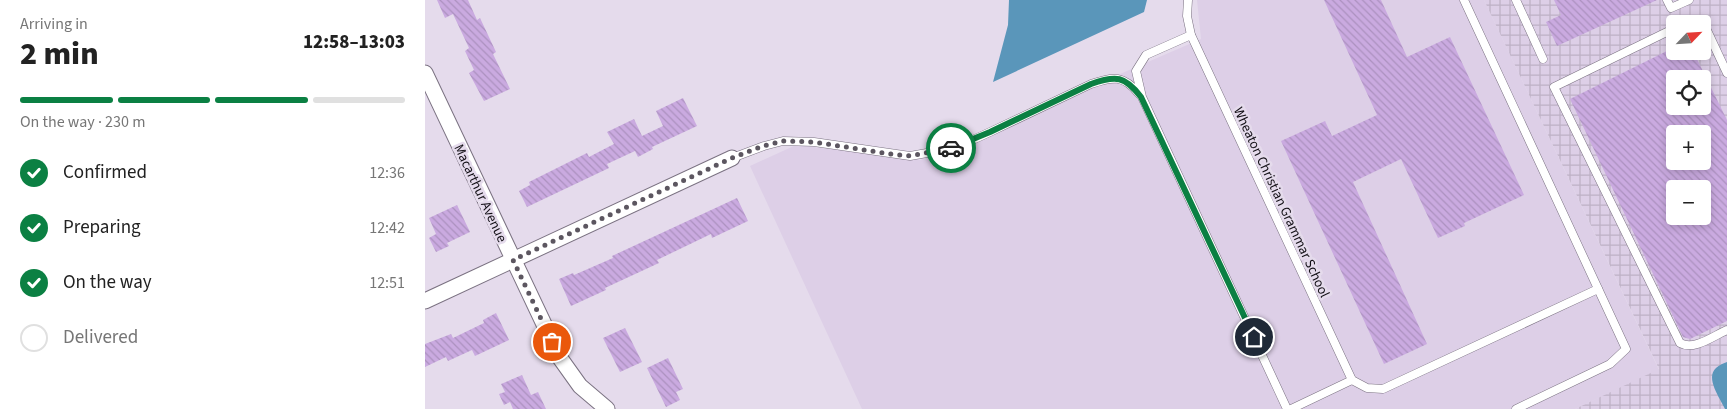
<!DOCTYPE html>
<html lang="en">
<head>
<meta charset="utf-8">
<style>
  :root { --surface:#fff; --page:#f6f6f6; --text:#222; --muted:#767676; --line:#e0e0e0; --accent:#0b8043 }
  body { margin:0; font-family:"Source Sans 3",sans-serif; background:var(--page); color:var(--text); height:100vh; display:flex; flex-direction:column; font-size:19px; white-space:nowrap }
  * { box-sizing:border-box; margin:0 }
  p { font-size:16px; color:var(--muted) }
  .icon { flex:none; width:28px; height:28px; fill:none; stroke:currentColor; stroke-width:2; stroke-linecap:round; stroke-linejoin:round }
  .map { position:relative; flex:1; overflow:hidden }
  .panel { display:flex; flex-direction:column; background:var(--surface); width:425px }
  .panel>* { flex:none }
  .needle { width:32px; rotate:65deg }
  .fabs { position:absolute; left:1241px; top:15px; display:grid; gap:10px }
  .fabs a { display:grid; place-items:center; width:45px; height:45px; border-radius:5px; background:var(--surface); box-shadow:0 2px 8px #0003; font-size:25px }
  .pin { position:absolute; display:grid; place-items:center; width:42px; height:42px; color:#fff; margin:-21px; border:2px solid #fff; border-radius:50%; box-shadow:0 1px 5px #0007 }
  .courier { position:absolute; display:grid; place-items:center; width:50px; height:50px; margin:-25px; border:4px solid #0b8043; border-radius:50%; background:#fff; color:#222; box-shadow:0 1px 6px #0007 }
  .head em { font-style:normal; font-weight:800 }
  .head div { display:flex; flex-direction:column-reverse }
  .head { display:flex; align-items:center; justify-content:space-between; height:85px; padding:0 20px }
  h1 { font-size:32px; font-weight:800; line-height:38px }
  .bar { display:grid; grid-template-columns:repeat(4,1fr); gap:8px 5px; align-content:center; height:60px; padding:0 20px }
  .bar i { height:6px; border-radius:4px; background:var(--line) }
  .bar .selected { background:var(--accent) }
  .bar p { grid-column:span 4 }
  ol { padding:0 20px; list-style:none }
  li { display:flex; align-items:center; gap:15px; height:55px }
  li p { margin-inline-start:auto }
  li .icon { padding:5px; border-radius:50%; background:var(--accent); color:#fff; stroke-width:4 }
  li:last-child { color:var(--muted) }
  li i { width:28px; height:28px; border:2px solid var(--line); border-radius:50% }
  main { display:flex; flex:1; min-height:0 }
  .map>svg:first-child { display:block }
  .built { fill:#ddcfe7 }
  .industrial { fill:url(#industrial-grid); fill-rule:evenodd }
  .water { fill:#5a96ba }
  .building { fill:url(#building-back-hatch); fill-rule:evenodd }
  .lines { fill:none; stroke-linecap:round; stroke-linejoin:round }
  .lane-casing { stroke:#7b7282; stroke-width:9 }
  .street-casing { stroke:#7b7282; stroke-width:17 }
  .lane { stroke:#fff; stroke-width:8 }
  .street { stroke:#fff; stroke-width:15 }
  .done { stroke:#5c5660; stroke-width:5; stroke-dasharray:0 9 }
  .route { stroke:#0b8043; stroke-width:6 }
  .labels { text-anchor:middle; stroke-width:5; stroke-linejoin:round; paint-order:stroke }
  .street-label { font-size:14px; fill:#120f15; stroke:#e5dbec }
</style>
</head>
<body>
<main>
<section class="panel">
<div class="head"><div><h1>2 min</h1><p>Arriving in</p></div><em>12:58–13:03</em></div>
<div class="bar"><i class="selected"></i><i class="selected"></i><i class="selected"></i><i></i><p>On the way · 230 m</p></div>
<ol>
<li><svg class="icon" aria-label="check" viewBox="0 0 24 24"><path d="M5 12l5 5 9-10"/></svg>Confirmed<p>12:36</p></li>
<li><svg class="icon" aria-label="check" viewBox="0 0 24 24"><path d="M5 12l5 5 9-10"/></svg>Preparing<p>12:42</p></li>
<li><svg class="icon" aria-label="check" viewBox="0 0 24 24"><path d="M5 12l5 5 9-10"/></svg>On the way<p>12:51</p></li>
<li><i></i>Delivered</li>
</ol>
</section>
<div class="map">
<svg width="1302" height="409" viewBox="0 0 1302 409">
  <defs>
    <pattern id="industrial-grid" width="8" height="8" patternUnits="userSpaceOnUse" patternTransform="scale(1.25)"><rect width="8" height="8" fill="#ddcfe7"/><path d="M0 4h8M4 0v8" fill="none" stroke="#bdb1c5"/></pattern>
    <pattern id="building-back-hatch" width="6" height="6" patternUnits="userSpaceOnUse" patternTransform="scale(1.25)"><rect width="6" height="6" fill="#caaae0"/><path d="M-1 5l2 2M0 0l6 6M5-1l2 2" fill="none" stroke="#ac91bf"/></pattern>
  </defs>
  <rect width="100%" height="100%" fill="#e5dbec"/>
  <path class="built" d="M 772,0 L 1059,0 L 1234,370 L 1150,409 L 437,409 L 325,166 L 371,145 L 496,160 L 776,39 Z"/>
  <path class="industrial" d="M 1059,0 L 1302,0 L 1302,409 L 1150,409 L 1234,369 ZM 1250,24 L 1278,24 L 1278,51 L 1250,51 ZM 1250,79 L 1278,79 L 1278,106 L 1250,106 ZM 1250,134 L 1278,134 L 1278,161 L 1250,161 ZM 1250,189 L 1278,189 L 1278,216 L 1250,216 Z"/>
  <g class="water">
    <path d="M 584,0 L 722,0 L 719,12 L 568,82 L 583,25 Z"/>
    <path d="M 1302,362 L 1302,409 L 1300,409 C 1295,398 1280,378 1291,368 C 1294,365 1299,363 1302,362 Z"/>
  </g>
  <g class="building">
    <path d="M 12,0 L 43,0 L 52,20 L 55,18 L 71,52 L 68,54 L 85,89 L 59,101 L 44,73 L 49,70 L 40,51 L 44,48 L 28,14 L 20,18 Z"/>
    <path d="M 899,0 L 956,0 L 982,57 L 1025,37 L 1099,195 L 1039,223 L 1040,226 L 1013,238 L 976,159 L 928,182 L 1002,344 L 959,364 L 856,141 L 900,121 L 907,136 L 952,115 Z"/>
    <path d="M 1129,0 L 1232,0 L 1132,46 L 1121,22 L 1136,15 Z"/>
    <path d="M 1250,47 L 1250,51 L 1268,51 L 1302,120 L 1302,321 L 1265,339 L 1258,337 L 1145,99 ZM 1250,79 L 1278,79 L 1278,106 L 1250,106 ZM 1250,134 L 1278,134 L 1278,161 L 1250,161 ZM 1250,189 L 1278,189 L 1278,216 L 1250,216 Z"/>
    <path d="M 258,98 L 272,126 L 227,147 L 228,149 L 213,157 L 210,151 L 182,164 L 184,168 L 102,207 L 94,191 L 105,185 L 104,182 L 162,153 L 164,157 L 189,144 L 182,132 L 209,119 L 217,136 L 238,126 L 231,111 Z"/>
    <path d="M 312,198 L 323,221 L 287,238 L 286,234 L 232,260 L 234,263 L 180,288 L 181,290 L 146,306 L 134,279 L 148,273 L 149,275 L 188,258 L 187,256 Z"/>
    <path d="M 32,205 L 45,232 L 22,243 L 24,246 L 11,252 L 4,238 L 11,234 L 4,218 Z"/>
    <path d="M 71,313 L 84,340 L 50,356 L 47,350 L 23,361 L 21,357 L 0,367 L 0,344 L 26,334 L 28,338 L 59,323 L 58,320 Z"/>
    <path d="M 200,328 L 217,362 L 195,372 L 178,338 Z"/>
    <path d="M 243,358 L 258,389 L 251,392 L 255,400 L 241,407 L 222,368 Z"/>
    <path d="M 97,375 L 106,395 L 113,392 L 121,409 L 88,409 L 85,402 L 79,405 L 74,394 L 80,392 L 76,384 Z"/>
  </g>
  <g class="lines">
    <g class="lane-casing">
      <g id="lane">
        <path d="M 763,0 L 762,16 L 766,35 L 927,380 L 942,388 L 958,389 L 1173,289"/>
        <path d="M 1039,0 L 1201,349 L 1185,364 L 1091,409"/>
        <path d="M 1091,0 L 1118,59"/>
        <path d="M 1242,0 L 1246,8 L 1264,0"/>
        <path d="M 1258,24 L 1265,21 L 1279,24 L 1302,73"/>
        <path d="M 1250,28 L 1129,87 L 1255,343 C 1269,351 1288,336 1302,330"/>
        <path d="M 766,35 L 721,55 L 711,71 L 717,97 L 862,409"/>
        <path d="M 307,158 L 339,146 L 358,141 L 389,142 L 485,156 L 530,148 L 565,132 L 666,84 C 688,76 699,75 714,94"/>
        <path d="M 866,409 L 927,380"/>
      </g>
    </g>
    <g class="street-casing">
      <g id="street">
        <path d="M 0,73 L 135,358 L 155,386 L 182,409"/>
        <path d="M 0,301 L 307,158"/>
      </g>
    </g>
    <use href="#lane" class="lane"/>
    <use href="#street" class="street"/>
  </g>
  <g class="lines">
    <path class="done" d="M 127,342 L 88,260 L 307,158 L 338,146 L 358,141 L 389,142 L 465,154 L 485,156 L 526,148"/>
    <path class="route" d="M 526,148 L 565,132 L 666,84 C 691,75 700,76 716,97 L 829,337"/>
  </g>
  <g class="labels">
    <g class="street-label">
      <text transform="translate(56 193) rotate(65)" y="5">Macarthur Avenue</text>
      <text transform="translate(857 202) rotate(65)" y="5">Wheaton Christian Grammar School</text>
    </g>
  </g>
</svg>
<div class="fabs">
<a><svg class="needle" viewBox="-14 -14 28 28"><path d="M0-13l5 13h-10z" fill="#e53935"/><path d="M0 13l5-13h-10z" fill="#767676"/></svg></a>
<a><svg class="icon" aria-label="locate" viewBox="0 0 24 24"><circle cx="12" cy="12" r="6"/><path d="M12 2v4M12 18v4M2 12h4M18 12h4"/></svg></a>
<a>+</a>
<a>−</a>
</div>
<div class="pin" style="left:127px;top:342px;background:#ea580c"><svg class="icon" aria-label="bag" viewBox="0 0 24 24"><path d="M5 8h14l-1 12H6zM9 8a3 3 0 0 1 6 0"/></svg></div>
<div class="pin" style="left:829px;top:337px;background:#1f2937"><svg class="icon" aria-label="home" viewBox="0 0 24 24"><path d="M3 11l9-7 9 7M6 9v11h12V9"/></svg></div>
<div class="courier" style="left:526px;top:148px"><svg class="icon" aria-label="car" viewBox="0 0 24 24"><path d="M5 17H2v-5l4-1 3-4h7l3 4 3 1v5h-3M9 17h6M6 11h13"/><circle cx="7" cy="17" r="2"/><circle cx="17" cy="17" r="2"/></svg></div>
</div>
</main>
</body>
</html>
